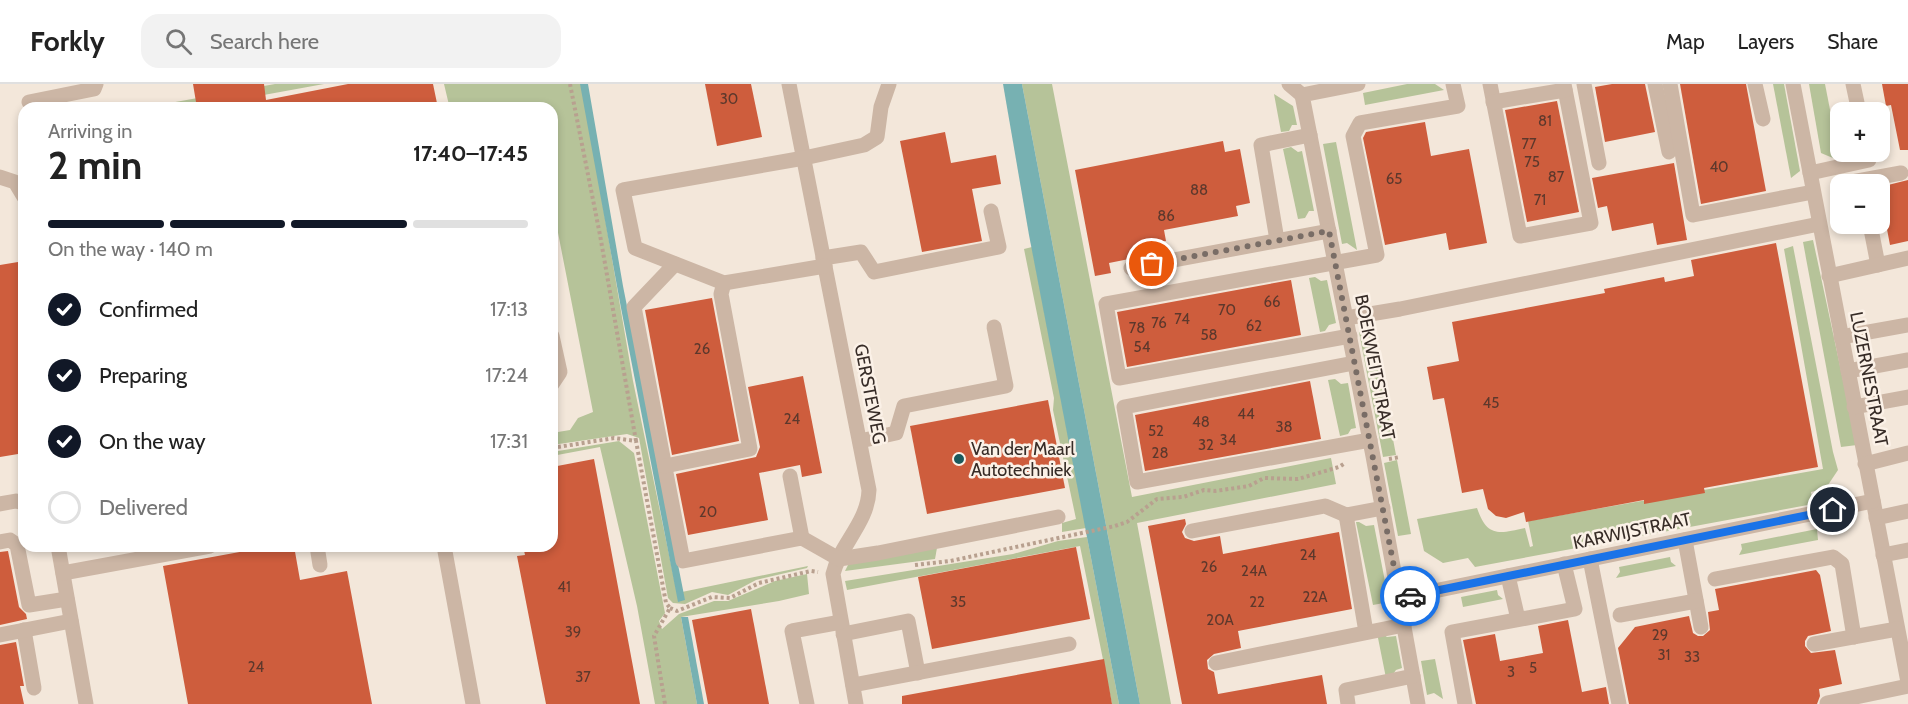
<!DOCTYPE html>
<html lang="en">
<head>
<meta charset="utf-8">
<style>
  :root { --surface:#fff; --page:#f2f2f2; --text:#222; --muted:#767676; --line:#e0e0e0; --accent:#111827 }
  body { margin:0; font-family:Cabin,sans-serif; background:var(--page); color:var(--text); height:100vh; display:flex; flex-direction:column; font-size:22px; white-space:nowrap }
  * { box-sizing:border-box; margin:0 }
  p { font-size:20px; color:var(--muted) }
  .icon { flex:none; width:33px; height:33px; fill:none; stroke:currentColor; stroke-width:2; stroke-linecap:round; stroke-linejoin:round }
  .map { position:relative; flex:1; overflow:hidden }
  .drawer { position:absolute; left:18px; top:18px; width:540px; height:450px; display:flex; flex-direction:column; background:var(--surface); border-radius:18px; box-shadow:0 3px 9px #0003 }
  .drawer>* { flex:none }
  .controls { position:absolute; left:1830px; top:18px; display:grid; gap:12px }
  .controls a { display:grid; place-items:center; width:60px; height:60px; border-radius:12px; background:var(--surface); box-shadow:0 3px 9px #0003; font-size:30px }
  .pin { position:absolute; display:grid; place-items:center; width:51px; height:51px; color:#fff; margin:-26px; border:3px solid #fff; border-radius:50%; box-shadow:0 2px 6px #0007 }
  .courier { position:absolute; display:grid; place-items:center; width:60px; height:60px; margin:-30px; border:4px solid #1a73e8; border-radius:50%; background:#fff; color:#222; box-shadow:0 2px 8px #0007 }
  .headline em { font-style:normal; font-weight:700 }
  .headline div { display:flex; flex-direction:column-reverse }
  .headline { display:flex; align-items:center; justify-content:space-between; height:102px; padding:0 30px }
  h1 { font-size:39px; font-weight:700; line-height:45px }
  .bar { display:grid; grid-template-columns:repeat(4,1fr); gap:9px 6px; align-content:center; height:72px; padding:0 30px }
  .bar i { height:8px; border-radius:4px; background:var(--line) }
  .bar .selected { background:var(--accent) }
  .bar p { grid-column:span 4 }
  ol { padding:0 30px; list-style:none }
  li { display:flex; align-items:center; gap:18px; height:66px }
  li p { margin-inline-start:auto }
  li .icon { padding:6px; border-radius:50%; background:var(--accent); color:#fff; stroke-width:4 }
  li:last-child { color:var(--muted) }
  li i { width:33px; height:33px; border:3px solid var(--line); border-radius:50% }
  header { display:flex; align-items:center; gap:36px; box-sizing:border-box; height:84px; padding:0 30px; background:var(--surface); border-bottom:2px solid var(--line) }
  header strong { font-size:28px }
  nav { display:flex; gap:33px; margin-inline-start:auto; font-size:21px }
  .search { width:420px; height:54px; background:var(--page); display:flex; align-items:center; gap:15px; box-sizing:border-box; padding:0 21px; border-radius:18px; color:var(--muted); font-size:22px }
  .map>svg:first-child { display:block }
  .green { fill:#b6c399 }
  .water { fill:#77b1b2 }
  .building { fill:#ce5d3d }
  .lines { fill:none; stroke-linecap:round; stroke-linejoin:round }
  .path { stroke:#b8a08f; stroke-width:4; stroke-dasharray:3 3; stroke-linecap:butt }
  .minor { stroke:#ccb6a5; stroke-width:15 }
  .done { stroke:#796d66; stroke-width:6; stroke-dasharray:0 10.8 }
  .route { stroke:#1a73e8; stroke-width:8 }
  .poi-dot { fill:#1a595c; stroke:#fbf1e7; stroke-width:2 }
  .labels { text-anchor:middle; stroke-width:5; stroke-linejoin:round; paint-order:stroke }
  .number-label { font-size:15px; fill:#5d382c }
  .street-label { font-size:18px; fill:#372c27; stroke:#fbf1e7 }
  .poi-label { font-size:18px; fill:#372c27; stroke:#fbf1e7; text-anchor:start }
</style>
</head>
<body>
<header>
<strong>Forkly</strong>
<div class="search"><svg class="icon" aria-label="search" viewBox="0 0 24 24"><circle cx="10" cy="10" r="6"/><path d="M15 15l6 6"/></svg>Search here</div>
<nav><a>Map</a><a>Layers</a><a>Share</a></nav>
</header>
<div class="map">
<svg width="1908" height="620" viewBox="0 0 1908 620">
  <rect width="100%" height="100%" fill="#f3e7da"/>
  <g class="green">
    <path d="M 275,0 L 324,0 L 192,24 L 142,24 Z"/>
    <path d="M 444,0 L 582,0 L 633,297 L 677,509 L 808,482 L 807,484 L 756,496 L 728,511 L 712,508 L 685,520 L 673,519 L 668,514 L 639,354 L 627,350 L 552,361 L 552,349 L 570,346 L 578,334 L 593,328 L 552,118 L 552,24 L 459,24 L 449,21 Z"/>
    <path d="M 1022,0 L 1052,0 L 1132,413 L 1331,374 L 1336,400 L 1137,439 L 1171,620 L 1140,620 Z"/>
    <path d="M 1407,0 L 1435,0 L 1444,6 L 1365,21 L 1363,9 Z"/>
    <path d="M 1773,0 L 1784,0 L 1800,87 L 1791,94 Z"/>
    <path d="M 1809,0 L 1825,0 L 1840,77 L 1821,69 Z"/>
    <path d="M 1274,10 L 1293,22 L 1297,41 L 1292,41 L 1289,47 L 1281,48 Z"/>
    <path d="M 1336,58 L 1357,166 L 1347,159 L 1342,160 L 1323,60 Z"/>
    <path d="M 1291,63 L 1298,68 L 1302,67 L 1314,127 L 1309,127 L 1305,134 L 1298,135 L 1283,65 Z"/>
    <path d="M 1813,156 L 1857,361 L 1841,363 L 1803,158 Z"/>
    <path d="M 1793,162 L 1833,368 L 1838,386 L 1826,404 L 1811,408 L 1813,420 L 1475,483 L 1468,474 L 1443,479 L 1424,467 L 1417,435 L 1477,424 C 1487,453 1498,450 1525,444 L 1530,463 L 1533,462 L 1528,437 L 1823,385 L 1784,165 Z"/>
    <path d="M 1032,163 L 1086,444 L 1062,448 L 1062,439 L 1076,435 L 1053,326 L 1054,314 L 1024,165 Z"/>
    <path d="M 1315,193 L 1321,197 L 1327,196 L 1336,239 L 1329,241 L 1325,247 L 1320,248 L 1309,194 Z"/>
    <path d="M 1371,239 L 1396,371 L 1383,373 L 1359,248 L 1366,247 Z"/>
    <path d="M 1335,295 L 1341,300 L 1348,299 L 1356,344 L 1351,345 L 1348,350 L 1340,352 L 1328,296 Z"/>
    <path d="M 619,357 L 634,369 L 665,529 L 659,537 L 662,545 L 679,530 L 714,517 L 728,517 L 775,497 L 807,490 L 809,510 L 779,517 L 681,533 L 697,620 L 655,620 L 637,522 L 600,363 L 552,372 L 552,368 Z"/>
    <path d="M 1397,376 L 1411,450 L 1398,452 L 1384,379 Z"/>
    <path d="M 1356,438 L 1359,438 L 1366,442 L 1374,441 L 1389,518 L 1373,521 Z"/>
    <path d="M 1817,445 L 1818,456 L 1739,471 L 1742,465 L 1741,460 Z"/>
    <path d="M 1087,453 L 1119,620 L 1112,620 L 1080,462 L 847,506 L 845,497 L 1013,470 L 1058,457 Z"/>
    <path d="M 937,464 L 935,475 L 845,487 L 849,479 Z"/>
    <path d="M 1670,473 L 1671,478 L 1676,482 L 1616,494 L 1620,488 L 1619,483 Z"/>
    <path d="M 1497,506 L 1498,511 L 1503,515 L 1463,523 L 1461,513 Z"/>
    <path d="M 1380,548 L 1387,553 L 1396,552 L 1402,584 L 1396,586 L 1391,593 L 1386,594 L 1377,549 Z"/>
    <path d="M 1435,575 L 1443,615 L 1434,609 L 1427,611 L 1421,577 Z"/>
  </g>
  <g class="water">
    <path d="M 580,0 L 588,0 L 623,202 L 685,516 L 678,518 L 621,224 Z"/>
    <path d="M 1003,0 L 1022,0 L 1140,620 L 1119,620 L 1029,151 Z"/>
    <path d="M 681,533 L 688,533 L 704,620 L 697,620 Z"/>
  </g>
  <g class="building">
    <path d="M 193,0 L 264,0 L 266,16 L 348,0 L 433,0 L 438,24 L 197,24 Z"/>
    <path d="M 705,0 L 751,0 L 762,53 L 717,62 Z"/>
    <path d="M 1612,0 L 1645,0 L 1655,48 L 1605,58 L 1595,3 Z"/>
    <path d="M 1680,0 L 1746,0 L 1766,107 L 1701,120 Z"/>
    <path d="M 1882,0 L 1908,0 L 1908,66 L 1900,66 L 1891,21 L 1886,22 Z"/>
    <path d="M 1557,17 L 1579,128 L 1527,138 L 1505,26 Z"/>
    <path d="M 1425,38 L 1431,72 L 1469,65 L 1487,159 L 1449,166 L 1446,149 L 1385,161 L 1363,54 L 1366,48 Z"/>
    <path d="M 945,48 L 951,79 L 996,71 L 1001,100 L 972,105 L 982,157 L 922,168 L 900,57 Z"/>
    <path d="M 1223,57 L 1225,68 L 1240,65 L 1250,119 L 1236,122 L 1238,132 L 1164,146 L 1166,157 L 1137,162 L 1139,173 L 1109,179 L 1111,189 L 1095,192 L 1075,86 Z"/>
    <path d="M 1674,79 L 1687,156 L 1657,161 L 1653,139 L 1612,147 L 1607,122 L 1598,124 L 1592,94 Z"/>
    <path d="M 1908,96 L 1908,157 L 1890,161 L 1886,140 L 1880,135 L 1880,103 Z"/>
    <path d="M 1776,159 L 1818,383 L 1704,404 L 1705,409 L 1644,420 L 1644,416 L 1526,438 L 1524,428 L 1506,434 L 1496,432 L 1488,425 L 1483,405 L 1462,409 L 1444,314 L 1433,316 L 1427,283 L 1459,277 L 1452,238 L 1605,209 L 1604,205 L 1664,193 L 1665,198 L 1694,192 L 1691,176 Z"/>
    <path d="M 24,177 L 24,369 L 0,373 L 0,181 Z"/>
    <path d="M 1291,196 L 1301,251 L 1127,283 L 1117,228 Z"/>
    <path d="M 712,214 L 739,357 L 672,371 L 645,226 Z"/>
    <path d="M 803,292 L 822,389 L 802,393 L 800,381 L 759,389 L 768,436 L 688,451 L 676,390 L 756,373 L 760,363 L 748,303 Z"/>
    <path d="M 1310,297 L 1321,355 L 1145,387 L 1135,331 Z"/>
    <path d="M 1048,316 L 1065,404 L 927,430 L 910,342 Z"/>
    <path d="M 594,375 L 640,620 L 546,620 L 517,472 L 525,471 L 523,462 L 552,462 L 552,383 Z"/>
    <path d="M 1185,435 L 1186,440 L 1182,448 L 1185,454 L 1194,457 L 1220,452 L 1223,470 L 1339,448 L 1352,525 L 1238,547 L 1241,564 L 1214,570 L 1207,576 L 1208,585 L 1214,588 L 1218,610 L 1322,591 L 1327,620 L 1182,620 L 1148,442 Z"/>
    <path d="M 272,462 L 294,462 L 300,496 L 347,487 L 372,620 L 188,620 L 163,482 Z"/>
    <path d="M 1076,463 L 1090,535 L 932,565 L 918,493 Z"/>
    <path d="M 8,467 L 19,523 L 26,530 L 27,535 L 0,541 L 0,468 Z"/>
    <path d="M 1816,486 L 1820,491 L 1831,547 L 1808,552 L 1805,557 L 1805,562 L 1811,569 L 1835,566 L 1842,600 L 1819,605 L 1820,612 L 1817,620 L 1629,620 L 1618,564 L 1635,543 L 1689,532 L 1693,549 L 1698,552 L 1703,552 L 1710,546 L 1708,528 L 1719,526 L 1715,505 Z"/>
    <path d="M 751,525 L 769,620 L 708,620 L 692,536 Z"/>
    <path d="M 1568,536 L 1582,608 L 1606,603 L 1609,620 L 1476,620 L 1463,556 L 1495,550 L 1500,577 L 1543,569 L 1538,542 Z"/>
    <path d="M 16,558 L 24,602 L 20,602 L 24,620 L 0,620 L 0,561 Z"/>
    <path d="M 1104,575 L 1112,620 L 902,620 L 902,612 Z"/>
  </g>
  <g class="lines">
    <g class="path">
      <path d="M 570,0 L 600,151 L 636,357"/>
      <path d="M 552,364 L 614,354 L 636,357 L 666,519 L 670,524 L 654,552 L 665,620"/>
      <path d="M 1389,375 L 1400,373"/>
      <path d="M 915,481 L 950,477 L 1115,442 L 1127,438 L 1157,415 L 1183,413 L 1204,406 L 1215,407 L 1249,402 L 1264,394 L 1298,395 L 1339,383 L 1345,379"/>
      <path d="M 670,524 L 677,527 L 712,513 L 730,514 L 759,499 L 811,487 L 818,488"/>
    </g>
    <g class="minor">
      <path d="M 789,0 L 869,406 C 868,439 840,460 833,490 L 856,620"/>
      <path d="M 1289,0 L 1302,11"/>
      <path d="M 1358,0 L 1302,11 L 1373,372 L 1418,620"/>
      <path d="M 1490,0 L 1520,152 L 1591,139 L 1564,0"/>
      <path d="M 1584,0 L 1599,79"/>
      <path d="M 1655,0 L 1669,68"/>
      <path d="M 1670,0 L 1693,131 L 1813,108"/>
      <path d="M 1755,0 L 1763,35"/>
      <path d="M 1793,0 L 1908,598"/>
      <path d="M 1853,0 L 1859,28"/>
      <path d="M 29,18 L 94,5 L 96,0"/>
      <path d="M 1493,18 L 1565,6"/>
      <path d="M 1810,89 L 1869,76 L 1867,68"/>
      <path d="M 0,93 L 15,98 L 24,113"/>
      <path d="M 1841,100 L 1901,89"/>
      <path d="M 1870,140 L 1878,181"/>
      <path d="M 1277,156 L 1261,61 L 1310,51"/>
      <path d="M 823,174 L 861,168 L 874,188 L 999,163 L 991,127"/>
      <path d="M 675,180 L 634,223 L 683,477 L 802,454 L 839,475 L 878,469 L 1058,433"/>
      <path d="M 825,182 L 724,199 L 635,164 L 623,106 L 804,74 L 864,61 L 877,53 L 881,23 L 889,0"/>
      <path d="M 1131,184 L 1329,147"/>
      <path d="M 1829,192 L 1908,174"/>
      <path d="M 1346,234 L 1400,225 L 1819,140"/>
      <path d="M 552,252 L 560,288 L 552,300"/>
      <path d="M 1350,252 L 1119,294 L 1106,220 L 1377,171 L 1353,52 L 1360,39 L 1458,22 L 1453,0"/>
      <path d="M 1841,253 L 1908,241"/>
      <path d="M 1354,279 L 1124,323 L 1137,398 L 1370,356"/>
      <path d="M 1848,287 L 1908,276"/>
      <path d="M 1854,323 L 1908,313"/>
      <path d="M 860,357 L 896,349 L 904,322 L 1006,302 L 994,243"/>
      <path d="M 1865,380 L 1908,369"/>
      <path d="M 665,382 L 750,365 L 721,210 L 724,199"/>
      <path d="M 790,392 L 802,454"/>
      <path d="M 0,420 L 16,417 L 24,419"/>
      <path d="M 1346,431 L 1366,548"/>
      <path d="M 1876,434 L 1908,427"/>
      <path d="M 1192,447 L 1325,422 L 1346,431 L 1383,424"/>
      <path d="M 1685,456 L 1701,543"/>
      <path d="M 0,458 L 10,456 L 17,461 L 29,521 L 67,515"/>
      <path d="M 58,462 L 86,620"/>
      <path d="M 317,462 L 320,481"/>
      <path d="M 444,462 L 473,620"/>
      <path d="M 1883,471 L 1908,466"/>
      <path d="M 1590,475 L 1619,620"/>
      <path d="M 63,489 L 210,462"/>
      <path d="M 1508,492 L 1518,535"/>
      <path d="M 1715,495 L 1833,473 L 1842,480 L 1854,553"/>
      <path d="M 1400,514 L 1873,417"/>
      <path d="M 1620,531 L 1696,517"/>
      <path d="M 24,546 L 34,604"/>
      <path d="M 843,550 L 908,537 L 918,589"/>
      <path d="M 0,551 L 71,537"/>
      <path d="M 1814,560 L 1897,545"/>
      <path d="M 1216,579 L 1404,541"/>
      <path d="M 853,601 L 1069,560"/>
      <path d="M 1827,619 L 1908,602"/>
      <path d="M 807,620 L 792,547 L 841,538"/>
      <path d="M 1348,620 L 1346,606 L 1413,592"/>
      <path d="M 1465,620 L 1452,548 L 1575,525 L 1564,480"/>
    </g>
  </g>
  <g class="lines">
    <path class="done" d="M 1152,180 L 1329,147 L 1400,514 L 1410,512"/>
    <path class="route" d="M 1410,512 L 1833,426"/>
  </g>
  <circle class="poi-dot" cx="959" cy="375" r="6"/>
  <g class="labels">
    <g class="number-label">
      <text x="729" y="20">30</text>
      <text x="1545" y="42">81</text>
      <text x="1529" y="65">77</text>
      <text x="1532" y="83">75</text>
      <text x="1719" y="88">40</text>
      <text x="1556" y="98">87</text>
      <text x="1394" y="100">65</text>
      <text x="1199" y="111">88</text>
      <text x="1540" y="121">71</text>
      <text x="1166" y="137">86</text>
      <text x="1272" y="223">66</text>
      <text x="1227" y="231">70</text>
      <text x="1182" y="240">74</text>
      <text x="1159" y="244">76</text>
      <text x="1254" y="247">62</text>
      <text x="1137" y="249">78</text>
      <text x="1209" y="256">58</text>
      <text x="1142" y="268">54</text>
      <text x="702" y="270">26</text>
      <text x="1491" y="324">45</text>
      <text x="1246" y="335">44</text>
      <text x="792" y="340">24</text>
      <text x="1201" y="343">48</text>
      <text x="1284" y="348">38</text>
      <text x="1156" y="352">52</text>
      <text x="1228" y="361">34</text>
      <text x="1206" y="366">32</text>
      <text x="1160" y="374">28</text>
      <text x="708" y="433">20</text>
      <text x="1308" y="476">24</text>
      <text x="1209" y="488">26</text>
      <text x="1254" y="492">24A</text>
      <text x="564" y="508">41</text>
      <text x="1315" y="518">22A</text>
      <text x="958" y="523">35</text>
      <text x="1257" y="523">22</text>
      <text x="1220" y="541">20A</text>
      <text x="573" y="553">39</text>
      <text x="1660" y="556">29</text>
      <text x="1664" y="576">31</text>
      <text x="1692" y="578">33</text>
      <text x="256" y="588">24</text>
      <text x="1533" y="589">5</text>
      <text x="1511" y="593">3</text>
      <text x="583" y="598">37</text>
    </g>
    <g class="street-label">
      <text transform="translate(1375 283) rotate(79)" y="6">BOEKWEITSTRAAT</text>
      <text transform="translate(1869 295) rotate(79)" y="6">LUZERNESTRAAT</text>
      <text transform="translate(870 310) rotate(79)" y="6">GERSTEWEG</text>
      <text transform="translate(1632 447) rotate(-12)" y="6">KARWIJSTRAAT</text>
    </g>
    <g class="poi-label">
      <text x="971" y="371">Van der Maarl<tspan x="971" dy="21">Autotechniek</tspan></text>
    </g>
  </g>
</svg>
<div class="controls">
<a>+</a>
<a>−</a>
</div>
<div class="pin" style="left:1152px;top:180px;background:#ea580c"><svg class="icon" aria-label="bag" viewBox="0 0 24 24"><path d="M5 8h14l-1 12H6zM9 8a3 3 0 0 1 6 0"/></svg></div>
<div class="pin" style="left:1833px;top:426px;background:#1f2937"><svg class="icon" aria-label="home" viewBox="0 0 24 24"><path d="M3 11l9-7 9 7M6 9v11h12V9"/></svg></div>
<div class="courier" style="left:1410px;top:512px"><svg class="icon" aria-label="car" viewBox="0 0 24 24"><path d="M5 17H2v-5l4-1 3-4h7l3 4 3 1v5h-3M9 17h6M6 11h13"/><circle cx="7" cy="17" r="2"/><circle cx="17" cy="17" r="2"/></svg></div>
<section class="drawer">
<div class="headline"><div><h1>2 min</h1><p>Arriving in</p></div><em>17:40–17:45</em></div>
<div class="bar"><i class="selected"></i><i class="selected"></i><i class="selected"></i><i></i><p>On the way · 140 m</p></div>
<ol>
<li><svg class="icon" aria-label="check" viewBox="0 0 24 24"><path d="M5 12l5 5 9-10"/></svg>Confirmed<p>17:13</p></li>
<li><svg class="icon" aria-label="check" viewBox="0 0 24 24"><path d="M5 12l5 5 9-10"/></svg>Preparing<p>17:24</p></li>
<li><svg class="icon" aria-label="check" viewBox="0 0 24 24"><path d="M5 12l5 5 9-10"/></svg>On the way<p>17:31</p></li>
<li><i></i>Delivered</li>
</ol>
</section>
</div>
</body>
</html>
